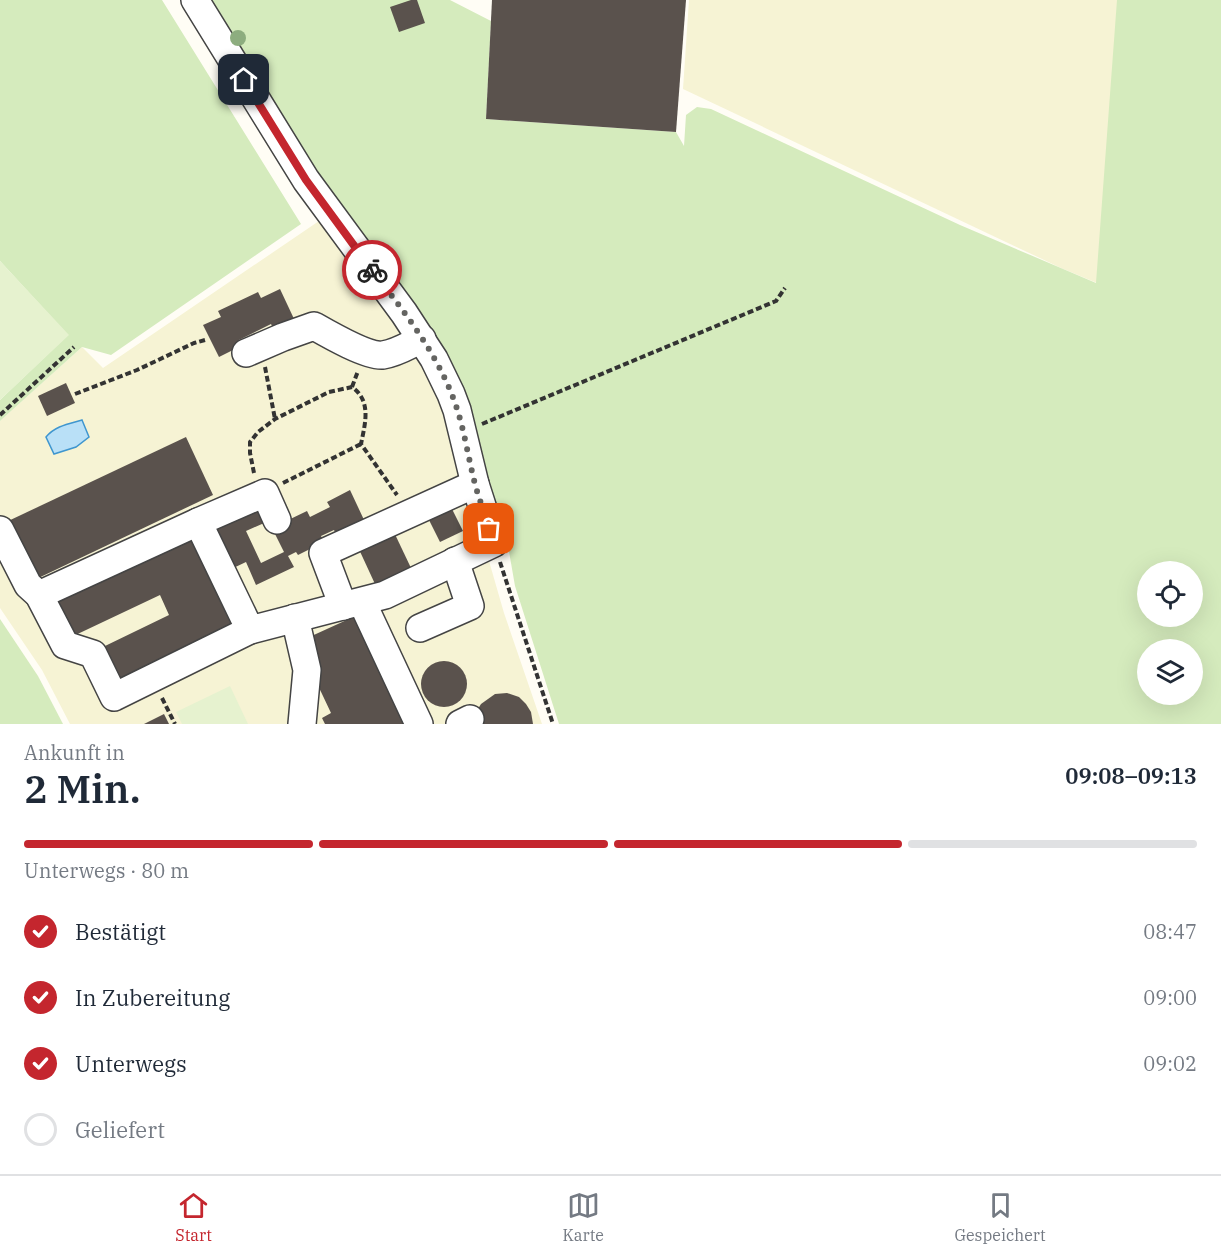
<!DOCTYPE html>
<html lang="de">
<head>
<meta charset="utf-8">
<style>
  :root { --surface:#fff; --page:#f6f6f7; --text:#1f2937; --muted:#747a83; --line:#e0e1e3; --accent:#c4262e }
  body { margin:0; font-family:"IBM Plex Serif",serif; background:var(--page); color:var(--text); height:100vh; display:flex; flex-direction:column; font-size:22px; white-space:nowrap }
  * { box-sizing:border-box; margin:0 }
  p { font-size:20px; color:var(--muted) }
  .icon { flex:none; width:33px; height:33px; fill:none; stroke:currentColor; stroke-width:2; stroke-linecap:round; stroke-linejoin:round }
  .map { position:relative; height:724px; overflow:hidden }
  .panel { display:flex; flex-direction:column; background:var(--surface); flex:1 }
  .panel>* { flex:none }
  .buttons { position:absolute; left:1137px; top:561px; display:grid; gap:12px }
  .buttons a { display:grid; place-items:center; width:66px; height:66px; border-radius:50%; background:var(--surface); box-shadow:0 6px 24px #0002; font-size:30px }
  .pin { position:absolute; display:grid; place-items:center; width:51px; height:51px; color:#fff; margin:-26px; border-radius:12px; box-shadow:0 3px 9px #0006 }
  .courier { position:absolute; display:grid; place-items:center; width:60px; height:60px; margin:-30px; border:4px solid #c4262e; border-radius:50%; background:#fff; color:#222; box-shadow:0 2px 8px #0007 }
  .head em { font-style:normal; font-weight:600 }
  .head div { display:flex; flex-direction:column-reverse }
  .head { display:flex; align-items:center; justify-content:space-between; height:102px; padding:0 24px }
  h1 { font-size:39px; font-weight:600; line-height:45px }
  .bar { display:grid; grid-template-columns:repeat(4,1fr); gap:9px 6px; align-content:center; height:72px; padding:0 24px }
  .bar i { height:8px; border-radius:4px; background:var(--line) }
  .bar .on { background:var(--accent) }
  .bar p { grid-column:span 4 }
  ol { padding:0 24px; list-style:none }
  li { display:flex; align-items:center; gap:18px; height:66px }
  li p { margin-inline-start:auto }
  li .icon { padding:6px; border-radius:50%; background:var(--accent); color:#fff; stroke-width:4 }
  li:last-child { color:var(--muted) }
  li i { width:33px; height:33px; border:3px solid var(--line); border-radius:50% }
  .menu { display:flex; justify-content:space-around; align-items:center; height:84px; border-top:2px solid var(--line); background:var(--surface); font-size:16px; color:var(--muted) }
  .menu a { display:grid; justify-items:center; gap:3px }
  .menu .on { color:var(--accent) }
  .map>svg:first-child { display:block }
  .farmland { fill:#f6f3d4 }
  .green { fill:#d5ebbd; fill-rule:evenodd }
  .pitch { fill:#e6f2cf }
  .water { fill:#b9e0f7; stroke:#3f96cf; stroke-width:1.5 }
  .building { fill:#5a524d }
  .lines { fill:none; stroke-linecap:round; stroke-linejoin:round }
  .minor-casing { stroke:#444; stroke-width:30 }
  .path { stroke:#333; stroke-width:4; stroke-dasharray:6 3; stroke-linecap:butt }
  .minor { stroke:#fff; stroke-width:27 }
  .tree { fill:#8dad7f }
  .done { stroke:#646461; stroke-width:6; stroke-dasharray:0 10.8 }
  .route { stroke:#c4262e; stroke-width:8 }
</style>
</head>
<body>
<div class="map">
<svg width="1221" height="724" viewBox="0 0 1221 724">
  <rect width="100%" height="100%" fill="#fffdf5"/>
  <g class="farmland">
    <path d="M 689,0 L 1118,0 L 1097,283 L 1061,268 L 683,89 Z"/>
    <path d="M 319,221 L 375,294 L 425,365 L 440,391 L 504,613 L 542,724 L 70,724 L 42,670 L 0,608 L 0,421 L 82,347 L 103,368 Z"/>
  </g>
  <g class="green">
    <path d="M 0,0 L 162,0 L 301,224 L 111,355 L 82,347 L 0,421 L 0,400 L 68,335 L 0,261 Z"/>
    <path d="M 202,0 L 450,0 L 491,21 L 486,119 L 676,132 L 684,146 L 686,115 L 697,107 L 711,109 L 960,225 L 1096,283 L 1117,0 L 1221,0 L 1221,724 L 559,724 L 515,586 L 507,540 L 490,489 L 476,434 L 336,204 ZM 1148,572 L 1192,572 L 1192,616 L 1148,616 ZM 1148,650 L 1192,650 L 1192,694 L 1148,694 Z"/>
    <path d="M 0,619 L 38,676 L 63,724 L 0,724 Z"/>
  </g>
  <g class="pitch">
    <path d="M 0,261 L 69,335 L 0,400 Z"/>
    <path d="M 230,686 L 248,724 L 182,724 L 176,712 Z"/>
  </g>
  <path class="water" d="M 82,420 L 89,437 L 76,447 L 54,454 L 46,437 C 55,426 68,424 82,420 Z"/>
  <g class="building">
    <path d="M 411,0 L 417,0 L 425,23 L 399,32 L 390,7 Z"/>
    <path d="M 492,0 L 686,0 L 676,132 L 486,119 Z"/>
    <path d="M 280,289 L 295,321 L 274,330 L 271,324 L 239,340 L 241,346 L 219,357 L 203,325 L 221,317 L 218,311 L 258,292 L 261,298 Z"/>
    <path d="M 66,383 L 75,403 L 47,416 L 38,396 Z"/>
    <path d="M 186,437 L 213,495 L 32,581 L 4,523 Z"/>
    <path d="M 350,490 L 365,522 L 337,536 L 334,530 L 321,536 L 324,542 L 298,555 L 296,552 L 288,556 L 294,567 L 256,585 L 246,562 L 227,571 L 208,530 L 263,504 L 271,520 L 246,531 L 261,563 L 284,552 L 274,532 L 282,523 L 307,511 L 310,517 L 330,507 L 327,502 Z"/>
    <path d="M 452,509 L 463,531 L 440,542 L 429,520 Z"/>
    <path d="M 392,528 L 411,568 L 375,584 L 357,545 Z"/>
    <path d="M 188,534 L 233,628 L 122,681 L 105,646 L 169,615 L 160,595 L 67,639 L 48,601 Z"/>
    <path d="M 362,613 L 414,724 L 325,724 L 322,718 L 331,713 L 314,677 L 321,673 L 305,639 Z"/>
    <circle cx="444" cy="684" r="23"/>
    <path d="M 507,693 L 519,697 L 526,704 L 531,712 L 533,724 L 474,724 L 476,712 L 481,704 L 495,694 Z"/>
    <path d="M 164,714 L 169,724 L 144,724 Z"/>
  </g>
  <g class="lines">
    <g class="minor-casing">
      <g id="minor">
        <path d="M 195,0 L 306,180 L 404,313 L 434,359 L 451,394 L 457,410 L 475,484 L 494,543 L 385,595 L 250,630 L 198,522 L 265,493 L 277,520"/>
        <path d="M 246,353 L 283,337 L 314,326 C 328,334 368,357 383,355 C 397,353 409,345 422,339"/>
        <path d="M 0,530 L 28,585 L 39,595 L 65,645 L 93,654 L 114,697 L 250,630"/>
        <path d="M 39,595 L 198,522"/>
        <path d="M 362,602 L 419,724"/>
        <path d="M 343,606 L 323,553 L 475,484"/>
        <path d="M 295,618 L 307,670 L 302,724"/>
        <path d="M 420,628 L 470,606 L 455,561"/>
        <path d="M 460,724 L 470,719"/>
      </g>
    </g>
    <g class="path">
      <path d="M 265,367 L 275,419"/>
      <path d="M 352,387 L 358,371"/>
      <path d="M 75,394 L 137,370 L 194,343 L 205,340"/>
      <path d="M 0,415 L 74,347"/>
      <path d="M 482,424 L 776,301 L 785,288"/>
      <path d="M 254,473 L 250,453 L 250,442 L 258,432 L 275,419 L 329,392 L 352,387 C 372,401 365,424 361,444 L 397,495"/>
      <path d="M 283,483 L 361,444"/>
      <path d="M 500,562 L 553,724"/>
      <path d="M 162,698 L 175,724"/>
    </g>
    <use href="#minor" class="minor"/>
  </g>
  <circle class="tree" cx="238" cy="38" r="8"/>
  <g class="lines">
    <path class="done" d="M 372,270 C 402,309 434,349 452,395 C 463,422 467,452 474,480 C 478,497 485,513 489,529"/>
    <path class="route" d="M 244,80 L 306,180 L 372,270"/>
  </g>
</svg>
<div class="buttons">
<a><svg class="icon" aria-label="locate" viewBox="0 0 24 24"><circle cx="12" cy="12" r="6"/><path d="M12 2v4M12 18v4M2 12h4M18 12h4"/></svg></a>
<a><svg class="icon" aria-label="layers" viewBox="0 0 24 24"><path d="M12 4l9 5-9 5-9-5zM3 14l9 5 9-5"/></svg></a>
</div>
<div class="pin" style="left:489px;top:529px;background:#ea580c"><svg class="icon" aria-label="bag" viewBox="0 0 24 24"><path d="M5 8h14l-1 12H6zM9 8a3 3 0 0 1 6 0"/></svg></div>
<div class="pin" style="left:244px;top:80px;background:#1f2937"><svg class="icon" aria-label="home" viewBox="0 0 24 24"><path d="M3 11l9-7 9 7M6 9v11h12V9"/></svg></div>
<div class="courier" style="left:372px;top:270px"><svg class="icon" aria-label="bike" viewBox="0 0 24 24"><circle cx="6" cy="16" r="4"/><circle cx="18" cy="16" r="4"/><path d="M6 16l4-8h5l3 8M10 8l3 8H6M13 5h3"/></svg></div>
</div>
<section class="panel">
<div class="head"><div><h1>2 Min.</h1><p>Ankunft in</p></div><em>09:08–09:13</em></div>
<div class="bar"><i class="on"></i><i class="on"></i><i class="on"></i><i></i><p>Unterwegs · 80 m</p></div>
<ol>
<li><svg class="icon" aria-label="check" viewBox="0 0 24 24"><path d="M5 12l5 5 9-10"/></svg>Bestätigt<p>08:47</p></li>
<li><svg class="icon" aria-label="check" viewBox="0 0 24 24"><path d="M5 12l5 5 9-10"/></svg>In Zubereitung<p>09:00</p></li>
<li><svg class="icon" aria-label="check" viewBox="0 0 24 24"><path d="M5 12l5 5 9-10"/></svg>Unterwegs<p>09:02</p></li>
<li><i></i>Geliefert</li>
</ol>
</section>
<nav class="menu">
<a class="on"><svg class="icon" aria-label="home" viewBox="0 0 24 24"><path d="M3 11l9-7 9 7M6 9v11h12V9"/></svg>Start</a>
<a><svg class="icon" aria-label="map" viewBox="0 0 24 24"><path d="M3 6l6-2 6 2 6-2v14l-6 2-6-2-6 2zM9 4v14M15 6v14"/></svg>Karte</a>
<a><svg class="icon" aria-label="saved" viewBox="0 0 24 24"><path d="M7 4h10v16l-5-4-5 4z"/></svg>Gespeichert</a>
</nav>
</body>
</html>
